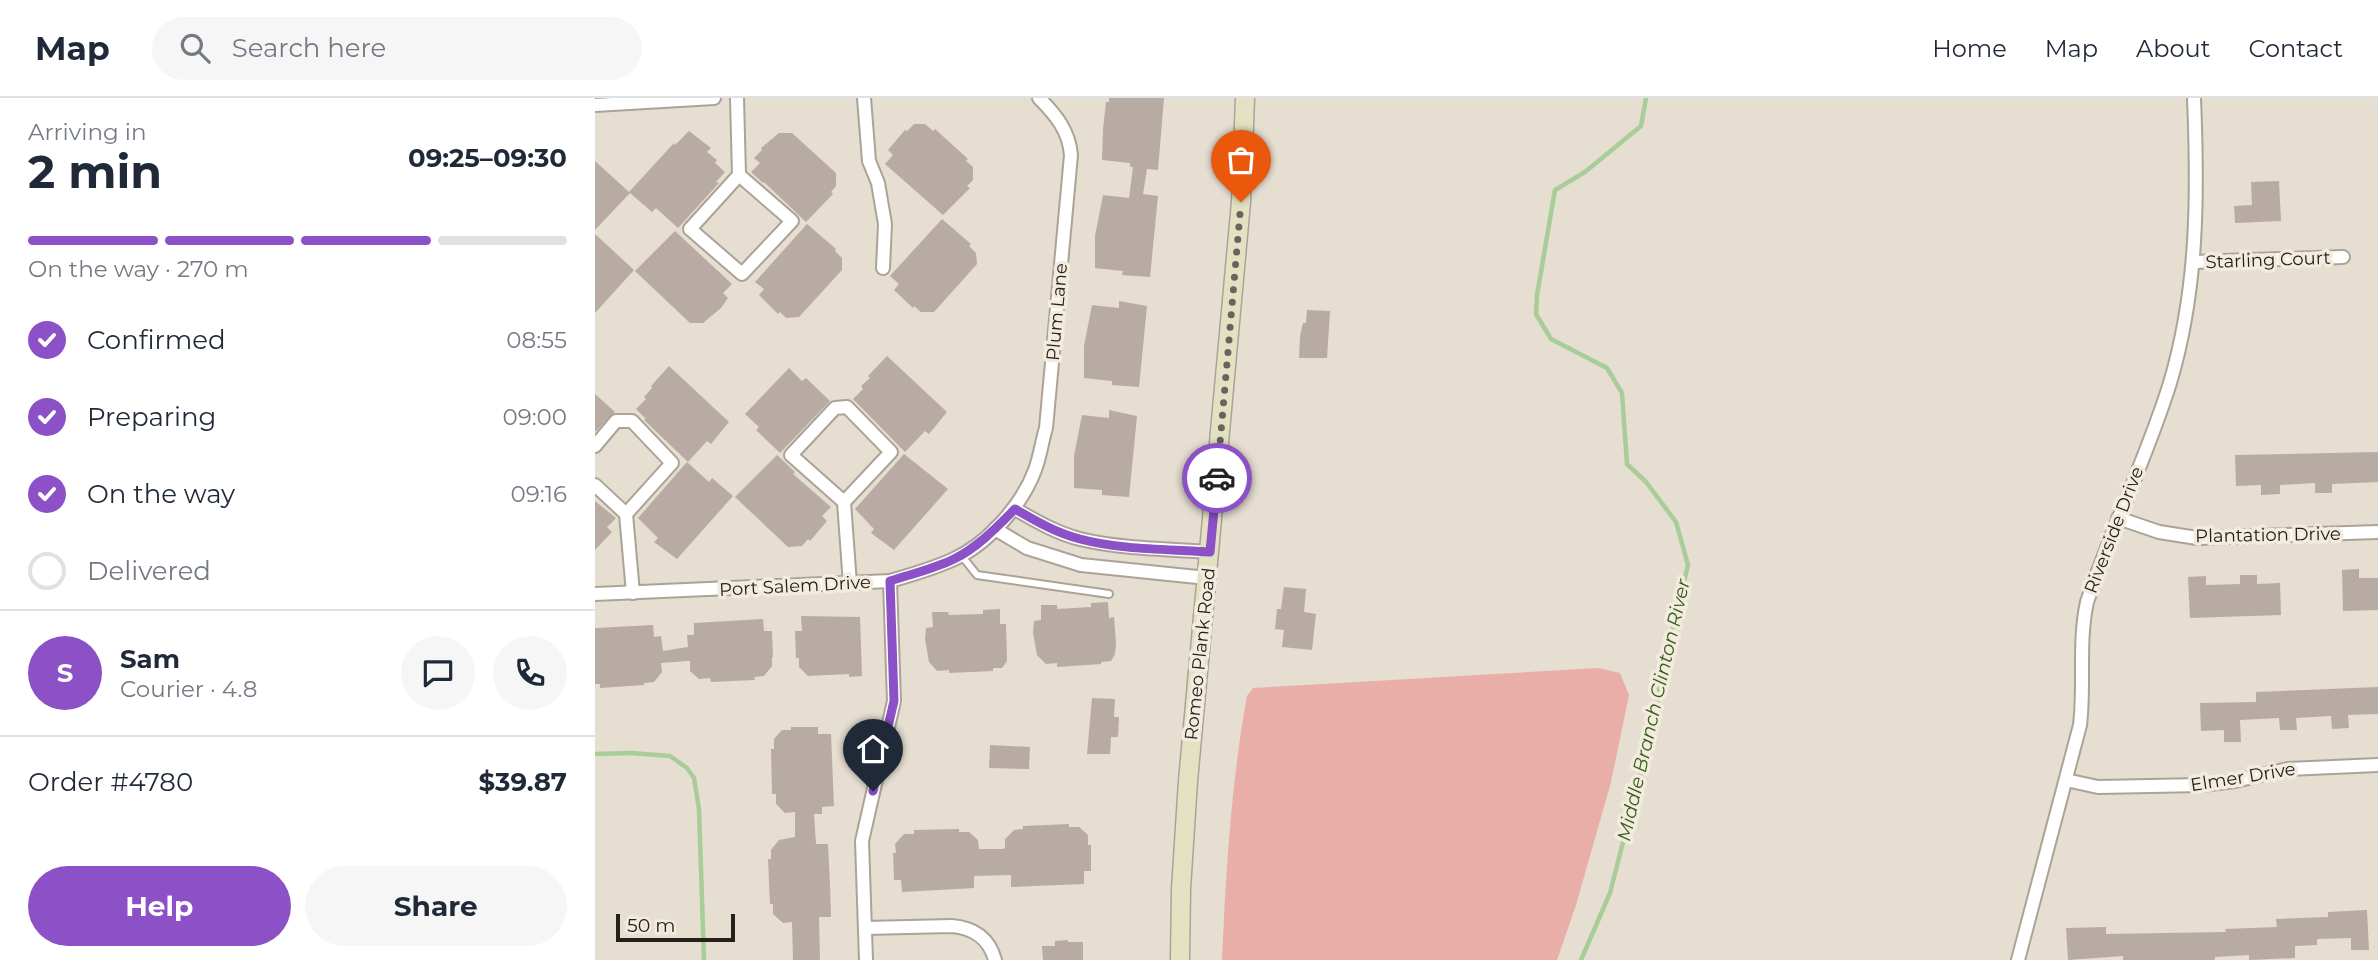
<!DOCTYPE html>
<html lang="en">
<head>
<meta charset="utf-8">
<style>
  :root { --surface:#fff; --page:#f6f6f7; --text:#1f2937; --muted:#747a83; --line:#e0e1e3; --accent:#8c50c7 }
  body { margin:0; font-family:Montserrat,sans-serif; background:var(--page); color:var(--text); height:100vh; display:flex; flex-direction:column; font-size:26px; white-space:nowrap }
  * { box-sizing:border-box; margin:0 }
  p { font-size:23px; color:var(--muted) }
  .icon { flex:none; width:38px; height:38px; fill:none; stroke:currentColor; stroke-width:2; stroke-linecap:round; stroke-linejoin:round }
  .map { position:relative; flex:1; overflow:hidden }
  .details { display:flex; flex-direction:column; background:var(--surface); width:595px }
  .details>* { flex:none }
  .scale { position:absolute; left:21px; bottom:18px; width:119px; box-sizing:border-box; padding-left:7px; border:4px solid #24211d; border-top:0; font-size:19px; line-height:24px; white-space:nowrap; color:#24211d; -webkit-text-stroke:5px #f2ebde; paint-order:stroke }
  .pin { position:absolute; display:grid; place-items:center; width:60px; height:60px; color:#fff; margin:-72px -30px; border-radius:50% 50% 50% 0; rotate:-45deg; box-shadow:0 0 7px #0007 }
  .pin .icon { rotate:45deg }
  .courier { position:absolute; display:grid; place-items:center; width:70px; height:70px; margin:-35px; border:5px solid #8c50c7; border-radius:50%; background:#fff; color:#222; box-shadow:0 2px 9px #0007 }
  .head em { font-style:normal; font-weight:700 }
  .head div { display:flex; flex-direction:column-reverse }
  .head { display:flex; align-items:center; justify-content:space-between; height:119px; padding:0 28px }
  h1 { font-size:46px; font-weight:700; line-height:52px }
  .bar { display:grid; grid-template-columns:repeat(4,1fr); gap:10px 7px; align-content:center; height:84px; padding:0 28px }
  .bar i { height:9px; border-radius:5px; background:var(--line) }
  .bar .on { background:var(--accent) }
  .bar p { grid-column:span 4 }
  .line { display:flex; align-items:center; gap:18px; padding:0 28px; border-top:2px solid var(--line) }
  .line div { flex:1 }
  .round { display:grid; place-items:center; flex:none; width:74px; height:74px; border-radius:37px; background:var(--page) }
  ol { padding:0 28px; list-style:none }
  li { display:flex; align-items:center; gap:21px; height:77px }
  li p { margin-inline-start:auto }
  li .icon { padding:7px; border-radius:50%; background:var(--accent); color:#fff; stroke-width:4 }
  li:last-child { color:var(--muted) }
  li i { width:38px; height:38px; border:4px solid var(--line); border-radius:50% }
  .button { display:flex; gap:14px; margin-top:auto; padding:14px 28px }
  .button a { flex:1; height:80px; border-radius:42px; background:var(--accent); color:#fff; font-size:28px; font-weight:700; line-height:80px; text-align:center }
  .button a+a { background:var(--page); color:var(--text) }
  header { display:flex; align-items:center; gap:42px; box-sizing:border-box; height:98px; padding:0 35px; background:var(--surface); border-bottom:2px solid var(--line) }
  header strong { font-size:33px }
  nav { display:flex; gap:38px; margin-inline-start:auto; font-size:24px }
  .search { width:490px; height:63px; background:var(--page); display:flex; align-items:center; gap:18px; box-sizing:border-box; padding:0 24px; border-radius:38px; color:var(--muted); font-size:26px }
  main { display:flex; flex:1; min-height:0 }
  .map>svg:first-child { display:block }
  .green { fill:#e8aea7 }
  .lines { fill:none; stroke-linecap:round; stroke-linejoin:round }
  .stream { stroke:#a9cd98; stroke-width:4.5 }
  .building { fill:#b8aba3 }
  .service-casing { stroke:#aba397; stroke-width:10 }
  .minor-casing { stroke:#aba397; stroke-width:16 }
  .secondary-casing { stroke:#aba397; stroke-width:21 }
  .service { stroke:#fff; stroke-width:6 }
  .minor { stroke:#fff; stroke-width:12 }
  .secondary { stroke:#e2e2c3; stroke-width:18 }
  .done { stroke:#68635c; stroke-width:7; stroke-dasharray:0 12.6 }
  .route { stroke:#8c50c7; stroke-width:9 }
  .labels { text-anchor:middle; stroke-width:7; stroke-linejoin:round; paint-order:stroke }
  .street-label { font-size:18px; fill:#24211d; stroke:#f2ebde }
  .water-label { font-size:19px; font-style:italic; fill:#335e18; stroke:#f2ebde }
</style>
</head>
<body>
<header>
<strong>Map</strong>
<div class="search"><svg class="icon" aria-label="search" viewBox="0 0 24 24"><circle cx="10" cy="10" r="6"/><path d="M15 15l6 6"/></svg>Search here</div>
<nav><a>Home</a><a>Map</a><a>About</a><a>Contact</a></nav>
</header>
<main>
<section class="details">
<div class="head"><div><h1>2 min</h1><p>Arriving in</p></div><em>09:25–09:30</em></div>
<div class="bar"><i class="on"></i><i class="on"></i><i class="on"></i><i></i><p>On the way · 270 m</p></div>
<ol>
<li><svg class="icon" aria-label="check" viewBox="0 0 24 24"><path d="M5 12l5 5 9-10"/></svg>Confirmed<p>08:55</p></li>
<li><svg class="icon" aria-label="check" viewBox="0 0 24 24"><path d="M5 12l5 5 9-10"/></svg>Preparing<p>09:00</p></li>
<li><svg class="icon" aria-label="check" viewBox="0 0 24 24"><path d="M5 12l5 5 9-10"/></svg>On the way<p>09:16</p></li>
<li><i></i>Delivered</li>
</ol>
<div class="line" style="height:126px"><b class="round" style="background:var(--accent);color:#fff">S</b><div><b>Sam</b><p>Courier · 4.8</p></div><a class="round"><svg class="icon" aria-label="chat" viewBox="0 0 24 24"><path d="M4 5h16v11H9l-5 4z"/></svg></a><a class="round"><svg class="icon" aria-label="phone" viewBox="0 0 24 24"><path d="M5 4h4l2 5-3 2q2 4 5 5l2-3 5 2v4C11 20 4 13 5 4z"/></svg></a></div>
<div class="line" style="height:91px"><div>Order #4780</div><b>$39.87</b></div>
<div class="button"><a>Help</a><a>Share</a></div>
</section>
<div class="map">
<svg width="1783" height="862" viewBox="0 0 1783 862">
  <rect width="100%" height="100%" fill="#e5ded1"/>
  <path class="green" d="M 1003,570 L 1025,575 L 1034,597 L 1016,684 L 981,807 L 962,862 L 627,862 C 631,773 636,686 652,598 L 658,590 Z"/>
  <g class="lines">
    <g class="stream">
      <path d="M 0,656 L 36,655 L 75,658 L 92,670 L 99,680 L 104,711 L 109,862"/>
      <path d="M 986,862 L 1015,795 L 1060,619 L 1066,579 L 1093,467 L 1081,424 L 1051,384 L 1032,366 L 1027,295 L 1012,270 L 956,241 L 941,216 L 942,197 L 960,92 L 990,74 L 1046,28 L 1051,0"/>
    </g>
  </g>
  <g class="building">
    <path d="M 514,0 L 569,0 L 563,72 L 552,71 L 548,96 L 563,98 L 555,179 L 527,177 L 528,173 L 500,170 L 500,138 L 508,97 L 534,100 L 538,69 L 535,69 L 535,65 L 507,62 L 508,31 L 511,4 L 514,4 Z"/>
    <path d="M 319,26 L 330,26 L 338,33 L 340,31 L 373,61 L 371,63 L 378,69 L 378,82 L 372,88 L 375,90 L 348,117 L 290,66 L 298,57 L 293,52 L 310,32 L 312,33 Z"/>
    <path d="M 94,33 L 116,50 L 112,54 L 122,62 L 120,65 L 130,74 L 121,84 L 124,85 L 83,130 L 61,110 L 57,114 L 35,95 L 0,132 L 0,63 L 34,94 L 79,45 L 80,47 Z"/>
    <path d="M 184,35 L 197,35 L 241,75 L 241,88 L 236,94 L 238,96 L 211,124 L 169,84 L 168,85 L 156,74 L 165,65 L 159,60 L 167,52 L 166,50 Z"/>
    <path d="M 1684,83 L 1686,123 L 1640,125 L 1639,108 L 1657,107 L 1656,84 Z"/>
    <path d="M 347,121 L 376,146 L 374,148 L 381,155 L 382,166 L 339,214 L 326,214 L 319,208 L 318,210 L 299,192 L 304,186 L 295,178 Z"/>
    <path d="M 212,126 L 241,151 L 240,153 L 247,160 L 247,172 L 204,219 L 191,220 L 185,214 L 183,216 L 164,197 L 169,191 L 160,184 Z"/>
    <path d="M 80,133 L 137,186 L 128,195 L 133,200 L 126,210 L 108,225 L 95,225 L 40,173 Z"/>
    <path d="M 0,136 L 39,172 L 0,215 Z"/>
    <path d="M 524,203 L 552,208 L 544,289 L 517,287 L 517,283 L 489,280 L 489,248 L 497,207 L 524,210 Z"/>
    <path d="M 712,212 L 735,213 L 732,260 L 704,260 L 705,238 L 708,225 L 711,225 Z"/>
    <path d="M 292,258 L 352,314 L 334,336 L 330,333 L 310,354 L 258,301 L 268,291 L 266,288 L 275,280 L 273,278 Z"/>
    <path d="M 74,268 L 134,324 L 116,346 L 112,343 L 93,364 L 49,322 L 51,321 L 41,311 L 51,301 L 49,299 L 57,290 L 56,288 Z"/>
    <path d="M 194,270 L 207,283 L 211,280 L 235,303 L 185,355 L 161,332 L 164,329 L 150,316 Z"/>
    <path d="M 0,296 L 20,314 L 0,334 Z"/>
    <path d="M 514,312 L 542,318 L 534,399 L 507,397 L 507,392 L 479,390 L 479,358 L 487,317 L 514,320 Z"/>
    <path d="M 1783,354 L 1783,384 L 1737,386 L 1737,395 L 1720,395 L 1720,385 L 1685,387 L 1685,396 L 1666,397 L 1666,387 L 1641,388 L 1640,357 Z"/>
    <path d="M 309,356 L 353,391 L 299,452 L 276,435 L 279,431 L 260,411 Z"/>
    <path d="M 182,357 L 200,374 L 198,376 L 236,409 L 227,418 L 232,423 L 215,443 L 213,441 L 207,448 L 193,449 L 140,399 Z"/>
    <path d="M 92,364 L 114,384 L 117,380 L 138,398 L 82,461 L 59,444 L 63,440 L 43,420 Z"/>
    <path d="M 0,403 L 21,420 L 12,429 L 17,434 L 0,452 Z"/>
    <path d="M 1764,471 L 1764,480 L 1783,480 L 1783,512 L 1748,513 L 1747,472 Z"/>
    <path d="M 1645,477 L 1662,477 L 1662,486 L 1685,485 L 1686,517 L 1595,520 L 1593,479 L 1611,478 L 1611,487 L 1645,486 Z"/>
    <path d="M 689,489 L 711,491 L 709,514 L 721,516 L 717,552 L 687,549 L 689,532 L 680,531 L 682,511 L 686,511 Z"/>
    <path d="M 513,504 L 514,520 L 519,519 L 521,546 L 520,556 L 516,563 L 506,564 L 506,566 L 462,569 L 462,565 L 451,566 L 442,557 L 438,535 L 439,523 L 446,522 L 446,507 L 462,507 L 462,511 L 496,509 L 496,505 Z"/>
    <path d="M 405,511 L 405,526 L 411,526 L 412,563 L 407,570 L 398,570 L 398,573 L 354,575 L 354,572 L 342,573 L 334,564 L 330,541 L 331,530 L 338,529 L 337,514 L 353,514 L 354,517 L 388,516 L 388,512 Z"/>
    <path d="M 206,518 L 265,519 L 267,578 L 254,579 L 254,576 L 213,578 L 204,569 L 204,560 L 201,560 L 200,533 L 207,533 Z"/>
    <path d="M 168,521 L 169,533 L 177,533 L 178,559 L 177,559 L 177,568 L 169,578 L 159,579 L 160,582 L 116,584 L 115,580 L 104,581 L 95,573 L 95,563 L 92,563 L 66,565 L 67,574 L 59,584 L 49,585 L 49,587 L 5,590 L 5,586 L 0,586 L 0,530 L 58,527 L 59,539 L 66,538 L 68,553 L 93,549 L 92,537 L 99,537 L 99,525 Z"/>
    <path d="M 1783,589 L 1783,616 L 1753,617 L 1754,630 L 1737,631 L 1736,618 L 1701,620 L 1702,632 L 1685,632 L 1684,620 L 1645,622 L 1646,644 L 1629,644 L 1629,632 L 1606,633 L 1605,605 L 1661,604 L 1661,594 Z"/>
    <path d="M 497,600 L 520,601 L 519,619 L 524,619 L 523,639 L 516,639 L 515,656 L 492,656 Z"/>
    <path d="M 196,629 L 223,629 L 223,636 L 236,636 L 239,708 L 227,709 L 227,716 L 219,716 L 221,746 L 233,746 L 235,787 L 236,819 L 224,819 L 225,862 L 198,862 L 197,824 L 188,825 L 178,816 L 178,806 L 175,806 L 173,761 L 176,761 L 176,752 L 184,742 L 200,739 L 200,714 L 190,715 L 181,706 L 181,696 L 177,696 L 176,651 L 179,651 L 179,641 L 187,632 L 196,632 Z"/>
    <path d="M 395,647 L 435,649 L 434,671 L 394,670 Z"/>
    <path d="M 474,726 L 474,729 L 484,729 L 493,737 L 493,747 L 496,747 L 496,773 L 489,773 L 489,786 L 416,789 L 416,777 L 379,778 L 379,790 L 307,794 L 306,782 L 299,782 L 298,755 L 301,755 L 300,746 L 309,736 L 319,736 L 319,732 L 364,731 L 364,734 L 374,734 L 383,742 L 384,751 L 408,751 L 410,750 L 410,741 L 419,732 L 428,731 L 428,728 Z"/>
    <path d="M 1772,812 L 1774,852 L 1756,852 L 1756,840 L 1722,841 L 1722,847 L 1700,848 L 1700,860 L 1654,862 L 1654,857 L 1620,859 L 1620,862 L 1528,862 L 1528,858 L 1473,862 L 1471,830 L 1511,829 L 1511,836 L 1631,834 L 1630,831 L 1682,829 L 1681,821 L 1733,819 L 1733,814 Z"/>
    <path d="M 473,842 L 473,844 L 488,844 L 488,862 L 448,862 L 447,848 L 460,848 L 460,843 Z"/>
  </g>
  <g class="lines">
    <g class="service-casing">
      <path id="service" d="M 366,457 L 382,477 L 514,496"/>
    </g>
    <g class="minor-casing">
      <g id="minor">
        <path d="M 142,0 L 144,77 L 95,131 L 147,176 L 197,123 L 144,77"/>
        <path d="M 269,0 L 274,63 L 283,85 L 290,126 L 288,170"/>
        <path d="M 0,7 L 119,0"/>
        <path d="M 1599,164 L 1748,159"/>
        <path d="M 0,348 L 21,323 L 37,323 L 77,365 L 31,416"/>
        <path d="M 0,387 L 31,416 L 38,495"/>
        <path d="M 249,404 L 296,354 L 252,309 L 240,310 L 196,357 L 249,404 L 255,486"/>
        <path d="M 420,411 C 441,423 461,435 485,441 C 526,451 573,451 616,454"/>
        <path d="M 1523,420 L 1564,434 L 1602,440 L 1783,434"/>
        <path d="M 400,431 L 432,450 L 486,467 L 612,480"/>
        <path d="M 0,496 L 295,483 C 316,477 337,471 357,462 C 392,447 427,407 440,372 C 445,359 447,343 451,330 L 476,57 C 474,33 461,17 444,0"/>
        <path d="M 1471,682 L 1503,689 L 1607,687 L 1640,683 L 1693,671 L 1783,667"/>
        <path d="M 270,830 L 357,828 C 379,830 394,840 400,862"/>
        <path d="M 271,862 L 267,743 L 299,603 L 295,483"/>
        <path d="M 1423,862 L 1485,627 C 1490,586 1483,545 1492,504 C 1517,430 1552,359 1575,285 C 1603,191 1603,97 1599,0"/>
      </g>
    </g>
    <g class="secondary-casing">
      <path id="secondary" d="M 585,862 L 586,791 L 593,683 L 646,104 L 650,0"/>
    </g>
    <use href="#service" class="service"/>
    <use href="#minor" class="minor"/>
    <use href="#secondary" class="secondary"/>
  </g>
  <g class="lines">
    <path class="done" d="M 622,380 L 646,104"/>
    <path class="route" d="M 278,693 L 299,603 L 295,483 C 316,476 339,471 359,461 C 382,450 402,429 420,411 C 441,423 461,435 485,441 C 526,452 573,451 615,454 L 622,380"/>
  </g>
  <g class="labels">
    <g class="street-label">
      <text transform="translate(1673 162) rotate(-2)" y="6">Starling Court</text>
      <text transform="translate(462 214) rotate(-85)" y="6">Plum Lane</text>
      <text transform="translate(1519 432) rotate(-69)" y="6">Riverside Drive</text>
      <text transform="translate(1673 437) rotate(-1)" y="6">Plantation Drive</text>
      <text transform="translate(200 488) rotate(-3)" y="6">Port Salem Drive</text>
      <text transform="translate(605 556) rotate(-84)" y="6">Romeo Plank Road</text>
      <text transform="translate(1648 679) rotate(-9)" y="6">Elmer Drive</text>
    </g>
    <g class="water-label">
      <text transform="translate(1058 612) rotate(-77)" y="7">Middle Branch Clinton River</text>
    </g>
  </g>
</svg>
<div class="scale">50 m</div>
<div class="pin" style="left:646px;top:104px;background:#ea580c"><svg class="icon" aria-label="bag" viewBox="0 0 24 24"><path d="M5 8h14l-1 12H6zM9 8a3 3 0 0 1 6 0"/></svg></div>
<div class="pin" style="left:278px;top:693px;background:#1f2937"><svg class="icon" aria-label="home" viewBox="0 0 24 24"><path d="M3 11l9-7 9 7M6 9v11h12V9"/></svg></div>
<div class="courier" style="left:622px;top:380px"><svg class="icon" aria-label="car" viewBox="0 0 24 24"><path d="M5 17H2v-5l4-1 3-4h7l3 4 3 1v5h-3M9 17h6M6 11h13"/><circle cx="7" cy="17" r="2"/><circle cx="17" cy="17" r="2"/></svg></div>
</div>
</main>
</body>
</html>
